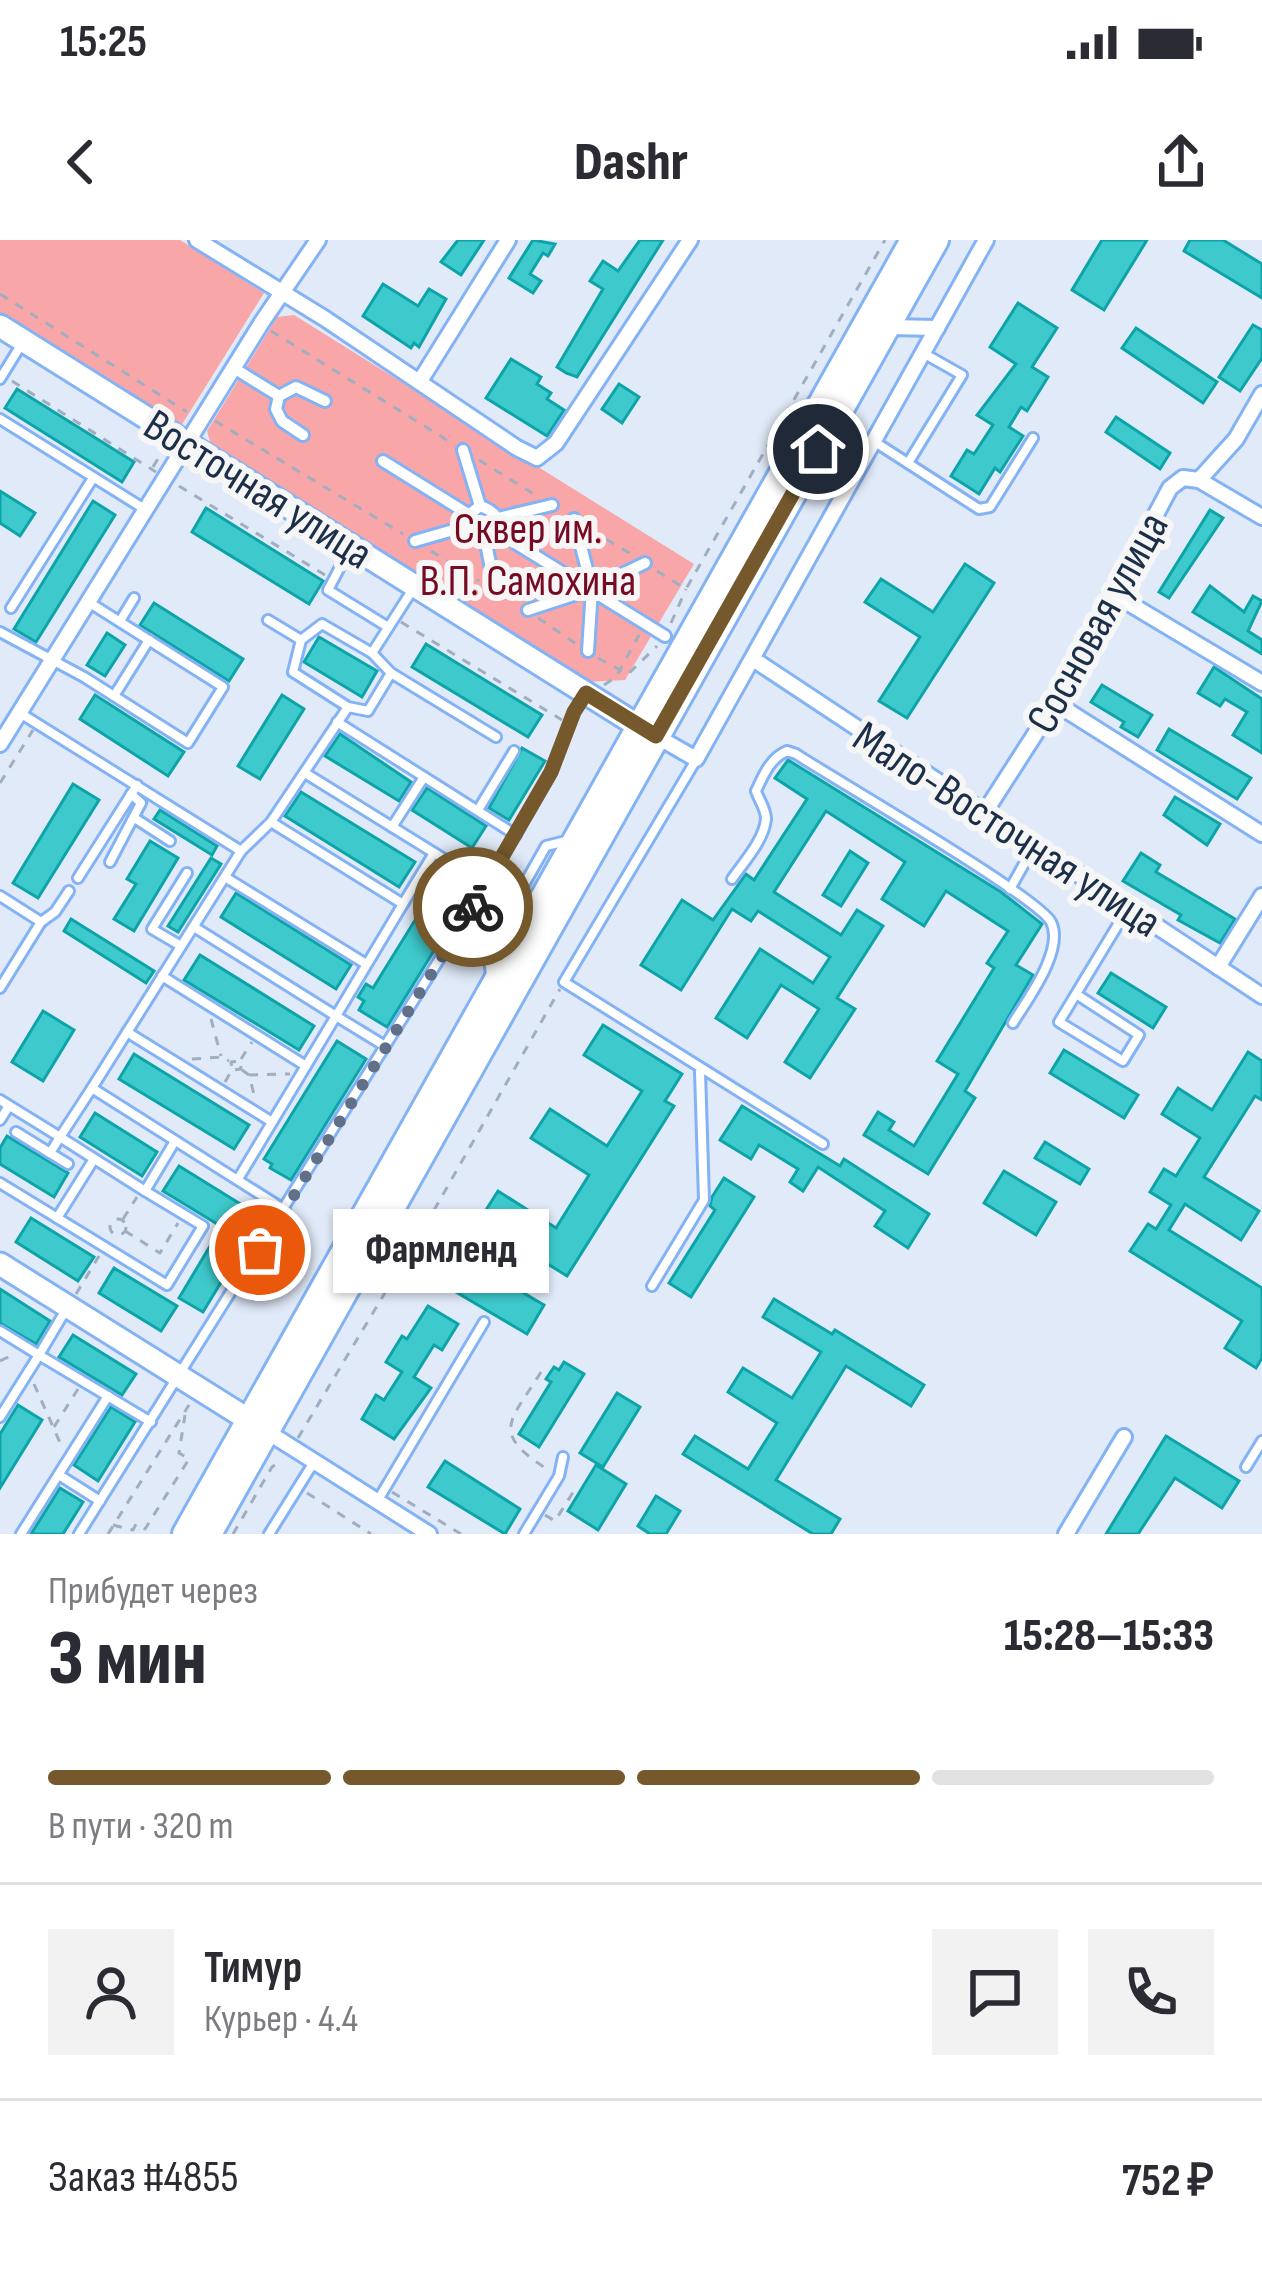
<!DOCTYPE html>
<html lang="ru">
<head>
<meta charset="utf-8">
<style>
  :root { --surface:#fff; --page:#f2f2f3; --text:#2b2b33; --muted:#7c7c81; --line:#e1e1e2; --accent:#75592c }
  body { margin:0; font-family:"Sofia Sans Condensed",sans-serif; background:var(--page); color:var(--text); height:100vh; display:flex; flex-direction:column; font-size:45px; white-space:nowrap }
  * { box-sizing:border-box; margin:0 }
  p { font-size:39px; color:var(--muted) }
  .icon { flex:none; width:66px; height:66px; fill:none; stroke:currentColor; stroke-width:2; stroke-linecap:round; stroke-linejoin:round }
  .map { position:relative; height:1294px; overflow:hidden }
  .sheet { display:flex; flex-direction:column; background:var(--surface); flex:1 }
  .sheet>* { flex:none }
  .pin { position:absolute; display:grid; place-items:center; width:102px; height:102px; color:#fff; margin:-51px; border:6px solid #fff; border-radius:50%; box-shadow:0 3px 12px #0007 }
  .courier { position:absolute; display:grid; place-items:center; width:120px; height:120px; margin:-60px; border:9px solid #75592c; border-radius:50%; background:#fff; color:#222; box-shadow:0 3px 15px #0007 }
  .bubble { position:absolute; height:84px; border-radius:0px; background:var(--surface); box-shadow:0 3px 9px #0004; font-size:39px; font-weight:800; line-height:84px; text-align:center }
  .summary em { font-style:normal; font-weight:800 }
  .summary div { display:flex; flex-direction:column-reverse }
  .summary { display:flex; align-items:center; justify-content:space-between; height:204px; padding:0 48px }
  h1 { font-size:78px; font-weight:800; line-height:90px }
  .bar { display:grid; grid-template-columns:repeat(4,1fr); gap:18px 12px; align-content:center; height:144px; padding:0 48px }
  .bar i { height:15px; border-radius:9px; background:var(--line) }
  .bar .current { background:var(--accent) }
  .bar p { grid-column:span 4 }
  .line { display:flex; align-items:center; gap:30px; padding:0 48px; border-top:3px solid var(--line) }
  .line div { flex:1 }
  .round { display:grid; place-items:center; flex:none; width:126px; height:126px; border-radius:0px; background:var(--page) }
  .status { display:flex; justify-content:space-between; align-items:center; height:84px; padding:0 60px; background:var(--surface); direction:ltr }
  .status svg { height:33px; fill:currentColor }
  header { display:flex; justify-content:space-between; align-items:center; height:156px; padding:0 48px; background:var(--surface); font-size:54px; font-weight:800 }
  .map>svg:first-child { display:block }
  .green { fill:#f9a6a8 }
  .building { fill:#3ecacd; stroke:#0ca4a8; stroke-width:3 }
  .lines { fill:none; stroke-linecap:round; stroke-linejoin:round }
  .service-casing { stroke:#83b2f5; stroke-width:14 }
  .pedestrian-casing { stroke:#83b2f5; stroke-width:16 }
  .minor-casing { stroke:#83b2f5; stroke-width:20 }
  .secondary-casing { stroke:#83b2f5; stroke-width:27 }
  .primary-casing { stroke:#83b2f5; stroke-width:30 }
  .path { stroke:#a1aec0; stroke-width:3; stroke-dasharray:9 9; stroke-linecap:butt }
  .service { stroke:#fff; stroke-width:8 }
  .pedestrian { stroke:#fff; stroke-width:10 }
  .minor { stroke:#fff; stroke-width:14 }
  .secondary { stroke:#fff; stroke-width:21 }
  .primary { stroke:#fff; stroke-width:24 }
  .done { stroke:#617086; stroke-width:12; stroke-dasharray:0 21.6 }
  .route { stroke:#75592c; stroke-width:15 }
  .labels { text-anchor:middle; stroke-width:12; stroke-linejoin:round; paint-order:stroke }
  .street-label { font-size:45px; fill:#1c2f49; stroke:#f6f6f6 }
  .park-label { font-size:45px; fill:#780922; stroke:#f6f6f6 }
</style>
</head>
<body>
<div class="status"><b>15:25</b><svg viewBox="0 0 49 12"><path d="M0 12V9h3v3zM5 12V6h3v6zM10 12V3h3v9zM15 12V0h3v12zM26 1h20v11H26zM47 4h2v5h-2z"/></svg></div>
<header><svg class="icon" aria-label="back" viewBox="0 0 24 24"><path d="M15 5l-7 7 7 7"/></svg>Dashr<svg class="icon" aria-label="share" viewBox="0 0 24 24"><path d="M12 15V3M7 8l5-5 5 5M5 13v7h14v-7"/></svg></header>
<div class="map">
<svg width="1262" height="1294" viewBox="0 0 1262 1294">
  <rect width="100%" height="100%" fill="#e0eaf8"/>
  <g class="green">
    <path d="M 0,0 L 180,0 L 264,53 L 181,186 L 0,73 Z"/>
    <path d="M 294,75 L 694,324 L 625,440 L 585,442 L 211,205 L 207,191 L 277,77 Z"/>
  </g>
  <g class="building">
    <path d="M 458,0 L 484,0 L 461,35 L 441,22 Z"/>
    <path d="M 533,0 L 555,4 L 548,16 L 543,13 L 530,34 L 541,41 L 533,53 L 509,38 Z"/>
    <path d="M 640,0 L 663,0 L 577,137 L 566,133 L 557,127 L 603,49 L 590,41 L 603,21 L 618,31 Z"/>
    <path d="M 1102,0 L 1147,0 L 1104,70 L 1072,50 Z"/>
    <path d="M 1190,0 L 1223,0 L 1262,24 L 1262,58 L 1184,11 Z"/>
    <path d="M 383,44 L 418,66 L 429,49 L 446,59 L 419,107 L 414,103 L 411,108 L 363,76 Z"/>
    <path d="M 1018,63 L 1057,88 L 1032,127 L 1048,137 L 1027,171 L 1021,167 L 1009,187 L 1023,196 L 1000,232 L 995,228 L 979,254 L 951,236 L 967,210 L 974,214 L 993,185 L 977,175 L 1016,124 L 990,107 Z"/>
    <path d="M 1253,85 L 1262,90 L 1262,118 L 1240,151 L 1219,137 Z"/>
    <path d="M 1136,88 L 1217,142 L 1203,163 L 1122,108 Z"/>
    <path d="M 511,119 L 541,137 L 537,144 L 551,153 L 547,159 L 564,170 L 547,196 L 486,158 Z"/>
    <path d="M 619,144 L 639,157 L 622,183 L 602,169 Z"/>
    <path d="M 17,149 L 134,222 L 122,242 L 5,168 Z"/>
    <path d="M 1116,177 L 1170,213 L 1160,229 L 1106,192 Z"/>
    <path d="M 0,251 L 35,273 L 20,296 L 0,283 Z"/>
    <path d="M 93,261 L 115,275 L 36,402 L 14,389 Z"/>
    <path d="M 206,268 L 323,341 L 309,364 L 192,292 Z"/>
    <path d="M 1210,270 L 1223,278 L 1169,358 L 1159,352 Z"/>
    <path d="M 965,324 L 994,343 L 907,478 L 879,461 L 920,397 L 865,362 L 881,339 L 933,372 Z"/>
    <path d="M 1210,346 L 1244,372 L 1253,356 L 1262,361 L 1248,391 L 1262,400 L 1262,414 L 1193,372 Z"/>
    <path d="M 154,363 L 243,419 L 229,441 L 140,385 Z"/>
    <path d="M 107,393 L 125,405 L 105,436 L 87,425 Z"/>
    <path d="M 319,397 L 377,431 L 362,457 L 304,422 Z"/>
    <path d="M 426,404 L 542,475 L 528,497 L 412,427 Z"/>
    <path d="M 1214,427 L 1262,459 L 1262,513 L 1233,495 L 1247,472 L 1225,459 L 1220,466 L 1198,453 Z"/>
    <path d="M 1102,445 L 1152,475 L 1138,497 L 1121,487 L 1124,482 L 1091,462 Z"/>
    <path d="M 95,455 L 184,512 L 168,536 L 80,479 Z"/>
    <path d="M 282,455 L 304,469 L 260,539 L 238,526 Z"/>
    <path d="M 1169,489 L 1251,538 L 1237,559 L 1157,510 Z"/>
    <path d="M 340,494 L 411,542 L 399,561 L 325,516 Z"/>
    <path d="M 522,508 L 545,521 L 509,580 L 489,568 Z"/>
    <path d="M 788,520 L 1001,652 L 1042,684 L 1016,725 L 1033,735 L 965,851 L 975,858 L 928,934 L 864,895 L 878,872 L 894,882 L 889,890 L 914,906 L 958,834 L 937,821 L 994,728 L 987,723 L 1008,691 L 946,651 L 924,686 L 882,659 L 905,622 L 826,571 L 774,652 L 841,695 L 857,670 L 883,686 L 837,758 L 855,769 L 810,838 L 785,822 L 819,769 L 781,745 L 747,798 L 716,778 L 760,709 L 813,743 L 830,717 L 758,671 L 751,681 L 732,669 L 681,750 L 641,725 L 682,660 L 713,680 L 746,634 L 754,640 L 807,559 L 775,538 Z"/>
    <path d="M 73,544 L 99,560 L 38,658 L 13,643 Z"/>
    <path d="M 427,548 L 486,586 L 472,608 L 412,570 Z"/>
    <path d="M 301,552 L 415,622 L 399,647 L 285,576 Z"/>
    <path d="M 1175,557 L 1220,584 L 1207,605 L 1164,575 Z"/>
    <path d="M 160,570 L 217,606 L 212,615 L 154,579 Z"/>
    <path d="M 150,601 L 178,618 L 134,691 L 114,679 L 136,644 L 127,639 Z"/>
    <path d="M 850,611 L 868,623 L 841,666 L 823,655 Z"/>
    <path d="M 1141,613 L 1160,625 L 1156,632 L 1235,679 L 1220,703 L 1178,680 L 1181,675 L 1123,641 Z"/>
    <path d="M 211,618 L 221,624 L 178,692 L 168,686 Z"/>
    <path d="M 443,635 L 470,652 L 387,787 L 359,770 L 364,761 L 358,757 L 366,744 L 373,748 Z"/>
    <path d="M 236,653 L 351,725 L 336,749 L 221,677 Z"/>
    <path d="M 71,679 L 154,731 L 146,743 L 64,691 Z"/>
    <path d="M 200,715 L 314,786 L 299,810 L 184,740 Z"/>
    <path d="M 1111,733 L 1166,767 L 1153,788 L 1098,753 Z"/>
    <path d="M 43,771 L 74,790 L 43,841 L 12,822 Z"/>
    <path d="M 603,785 L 682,834 L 665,861 L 674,866 L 567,1036 L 479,981 L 498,951 L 556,988 L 589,935 L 531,898 L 550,869 L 607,906 L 642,851 L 584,815 Z"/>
    <path d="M 337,801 L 366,819 L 291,940 L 270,928 L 272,924 L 264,919 Z"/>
    <path d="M 1064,810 L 1138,855 L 1124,878 L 1050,833 Z"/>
    <path d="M 1248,812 L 1262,821 L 1262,860 L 1255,856 L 1204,937 L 1259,971 L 1241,1000 L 1185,964 L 1169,990 L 1262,1048 L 1262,1118 L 1256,1128 L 1225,1108 L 1242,1081 L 1130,1011 L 1148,984 L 1156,989 L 1171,965 L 1150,952 L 1164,929 L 1176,936 L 1200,898 L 1162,874 L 1178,848 L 1212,870 Z"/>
    <path d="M 134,814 L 249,885 L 234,909 L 119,839 Z"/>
    <path d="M 742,866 L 840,926 L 844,919 L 929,974 L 908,1008 L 875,986 L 885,971 L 818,927 L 803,951 L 790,942 L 798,929 L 759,905 L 751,919 L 720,900 Z"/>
    <path d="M 95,873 L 157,912 L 142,936 L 80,897 Z"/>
    <path d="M 7,896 L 68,933 L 54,957 L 0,924 L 0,908 Z"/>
    <path d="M 1045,902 L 1089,929 L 1080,944 L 1035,918 Z"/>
    <path d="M 179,926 L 242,965 L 227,990 L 163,951 Z"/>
    <path d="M 1004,931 L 1056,962 L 1036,995 L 984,963 Z"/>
    <path d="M 724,938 L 754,957 L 691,1057 L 669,1043 L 715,970 L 710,966 L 712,957 Z"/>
    <path d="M 31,978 L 94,1017 L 78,1041 L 16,1002 Z"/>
    <path d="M 216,996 L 240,1011 L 203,1072 L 179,1058 Z"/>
    <path d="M 456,1013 L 544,1065 L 527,1094 L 439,1042 Z"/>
    <path d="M 114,1028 L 177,1066 L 161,1091 L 99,1053 Z"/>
    <path d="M 0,1049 L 50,1081 L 36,1104 L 0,1083 Z"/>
    <path d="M 774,1059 L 832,1094 L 835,1090 L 924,1145 L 911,1166 L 846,1126 L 776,1240 L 840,1279 L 831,1294 L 813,1294 L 683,1214 L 695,1196 L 748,1229 L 777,1183 L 728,1152 L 743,1128 L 792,1158 L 821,1112 L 763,1077 Z"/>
    <path d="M 428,1066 L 458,1084 L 442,1110 L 434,1105 L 414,1137 L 431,1148 L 394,1199 L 362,1179 L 376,1155 L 384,1160 L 402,1132 L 386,1122 L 402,1096 L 407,1099 Z"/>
    <path d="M 73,1095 L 136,1134 L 122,1155 L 59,1117 Z"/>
    <path d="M 564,1122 L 584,1134 L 539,1207 L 519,1194 L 551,1142 L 546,1139 L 554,1127 L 559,1130 Z"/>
    <path d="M 617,1153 L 640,1167 L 603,1227 L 580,1213 Z"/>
    <path d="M 18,1165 L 42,1180 L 0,1248 L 0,1194 Z"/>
    <path d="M 111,1167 L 135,1182 L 98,1241 L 74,1225 Z"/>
    <path d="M 1166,1196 L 1239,1241 L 1222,1268 L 1175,1238 L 1138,1294 L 1106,1294 Z"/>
    <path d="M 445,1221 L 520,1269 L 505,1294 L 428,1247 Z"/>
    <path d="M 596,1225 L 626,1244 L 598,1290 L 568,1271 Z"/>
    <path d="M 60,1248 L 83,1262 L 63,1294 L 31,1294 Z"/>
    <path d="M 656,1256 L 680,1271 L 666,1294 L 650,1294 L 638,1286 Z"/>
  </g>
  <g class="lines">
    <g class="service-casing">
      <g id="service">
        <path d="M 0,139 L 21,105"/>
        <path d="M 0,179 L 146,270"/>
        <path d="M 875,202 L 979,269 L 990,267 L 1033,198"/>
        <path d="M 908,223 L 962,135 L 923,113"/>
        <path d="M 350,308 L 328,350 L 388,387"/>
        <path d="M 11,368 L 93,238"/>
        <path d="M 268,380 L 301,400"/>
        <path d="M 120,381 L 134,358"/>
        <path d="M 0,392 L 84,437 L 188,503 L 223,447 L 90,363"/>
        <path d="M 372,413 L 413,349"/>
        <path d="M 391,433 L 496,497"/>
        <path d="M 114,456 L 149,400"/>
        <path d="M 20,473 L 241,611 L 92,848 L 285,970"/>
        <path d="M 337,482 L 516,595"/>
        <path d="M 696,520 L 564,742 L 823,904"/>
        <path d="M 305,533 L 486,645"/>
        <path d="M 478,570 L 514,511"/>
        <path d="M 136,579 L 170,601"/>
        <path d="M 271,582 L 403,664 L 336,776 L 385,806"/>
        <path d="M 392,587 L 424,537"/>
        <path d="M 241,611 L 271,582 L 348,467 L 368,471 L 391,433 L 372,413 L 322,384 L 301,400 L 293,432 L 348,467"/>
        <path d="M 110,622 L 141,563 L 131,554"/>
        <path d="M 225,637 L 366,724"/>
        <path d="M 78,638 L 137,545"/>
        <path d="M 732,639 C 744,622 764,600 766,579 C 766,569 759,560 756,551 C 763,536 770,518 787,511 L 796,514 C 834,539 1038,657 1051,682 C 1065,710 1027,760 1013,783"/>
        <path d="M 1010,649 L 1034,606"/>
        <path d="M 0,656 L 41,682 L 0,748"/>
        <path d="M 403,664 L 434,613"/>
        <path d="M 41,682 L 55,672 L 69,651"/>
        <path d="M 194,687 L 336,776 L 238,939"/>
        <path d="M 181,706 L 152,689 L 187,633"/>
        <path d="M 162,736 L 306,826"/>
        <path d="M 491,736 L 488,708 L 546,606 L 566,601"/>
        <path d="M 1076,754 L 1139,795 L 1123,821 L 1059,782 L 1128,668"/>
        <path d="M 127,792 L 272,882"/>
        <path d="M 0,860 L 60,897 L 92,848"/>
        <path d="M 0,880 L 9,866"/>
        <path d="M 16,892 L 50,913 L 60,897 L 145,951"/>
        <path d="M 50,913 L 68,924"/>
        <path d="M 0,943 L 167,1045 L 203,986 L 145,951 L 175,901"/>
        <path d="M 57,978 L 94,919"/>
        <path d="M 366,1027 L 399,1030 L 420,996 L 399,971"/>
        <path d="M 652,1046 L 704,960 L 700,832"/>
        <path d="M 0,1091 L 39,1115 L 67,1068"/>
        <path d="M 0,1177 L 39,1115 L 151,1182"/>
        <path d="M 1246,1227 L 1262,1201"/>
        <path d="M 59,1235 L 100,1261"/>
        <path d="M 378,1260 L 484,1082"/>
        <path d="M 21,1294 L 108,1156"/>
        <path d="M 79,1294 L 486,645 L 551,533 L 574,472 L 585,454"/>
        <path d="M 269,1294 L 314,1222"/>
        <path d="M 524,1294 L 559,1236 L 563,1217"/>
      </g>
    </g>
    <g class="pedestrian-casing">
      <g id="pedestrian">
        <path d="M 237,130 L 279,156 L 276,169 L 282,181 L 303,195"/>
        <path d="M 279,156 L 296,147 L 325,161"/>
        <path d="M 463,210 L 480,266"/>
        <path d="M 383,221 L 468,274"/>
        <path d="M 498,278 L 552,265"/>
        <path d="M 574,279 L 592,349 L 588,411"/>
        <path d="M 499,293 L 485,299 L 472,293 L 466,277 L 480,266 C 495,271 500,278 499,293 L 665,396"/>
        <path d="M 485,299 L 496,352"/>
        <path d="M 415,301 L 467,286"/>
        <path d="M 528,370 L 592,349 L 645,323"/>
      </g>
    </g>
    <g class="minor-casing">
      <g id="minor">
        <path d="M 197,0 L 324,78 L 517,208 L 537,218 L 556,203 L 690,0"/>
        <path d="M 887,87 L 937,88"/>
        <path d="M 420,141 L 508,0"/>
        <path d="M 1199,240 L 1262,277"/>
        <path d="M 1115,355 L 1262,443"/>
        <path d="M 753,419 L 1262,756"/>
        <path d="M 1055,463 L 1262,594"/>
        <path d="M 656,496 L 696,519 L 986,0"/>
        <path d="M 0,504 L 262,82 L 318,0"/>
        <path d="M 985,572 L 1055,463 L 1170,248 L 1183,238 L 1199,240 L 1236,199 L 1262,154"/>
        <path d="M 1218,727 L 1262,656"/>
        <path d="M 266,1191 L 429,1294"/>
        <path d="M 1066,1294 L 1124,1197"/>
      </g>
    </g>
    <g class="secondary-casing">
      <g id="secondary">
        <path d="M 0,86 L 640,487"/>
        <path d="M 0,1024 L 249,1180"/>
      </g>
    </g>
    <g class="primary-casing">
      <g id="primary">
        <path d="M 185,1294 L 913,0"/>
        <path d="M 209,1294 L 936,0"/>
      </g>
    </g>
    <g class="path">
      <path d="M 0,54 L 187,172"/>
      <path d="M 271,91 L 455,205"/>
      <path d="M 12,141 L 156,232"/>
      <path d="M 215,181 L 403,294"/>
      <path d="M 479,220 L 537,256"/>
      <path d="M 153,227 L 162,212"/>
      <path d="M 179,246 L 325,335"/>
      <path d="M 591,290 L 634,316"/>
      <path d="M 431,311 L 479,341"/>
      <path d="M 657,331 L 686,349 L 885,0"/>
      <path d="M 538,378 L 575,403"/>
      <path d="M 401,382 L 562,480"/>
      <path d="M 671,383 L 686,349"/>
      <path d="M 598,418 L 628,434 L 657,406"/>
      <path d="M 604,445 L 616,437 L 639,395"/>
      <path d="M 0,543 L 33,490"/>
      <path d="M 211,779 L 221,816"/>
      <path d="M 192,819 L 222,817 L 229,821"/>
      <path d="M 241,819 L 252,802"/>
      <path d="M 242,830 L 249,835 L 255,858"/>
      <path d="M 249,835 L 290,834"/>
      <path d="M 225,842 L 232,830 L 231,822 L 240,821 L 241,829 L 232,830"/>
      <path d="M 123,979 L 137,957"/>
      <circle cx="118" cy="987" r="8"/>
      <path d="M 425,986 L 560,749"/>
      <path d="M 125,991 L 160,1013 L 178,983"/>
      <path d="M 76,1054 L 99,1016"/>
      <path d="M 0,1121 L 15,1114"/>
      <path d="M 541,1132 C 511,1181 489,1192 547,1229"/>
      <path d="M 34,1144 L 62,1207"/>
      <path d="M 54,1187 L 78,1149"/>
      <path d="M 298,1198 L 392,1041"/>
      <path d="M 392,1252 L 461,1294"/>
      <path d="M 307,1253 L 371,1294"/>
      <path d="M 545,1275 L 555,1281 L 577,1246"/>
      <path d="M 113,1285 L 133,1290 L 136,1284 L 145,1289 L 189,1219 L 179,1213 L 185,1175"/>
      <path d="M 108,1294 L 189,1165"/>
      <path d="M 233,1294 L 272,1227 L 282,1220"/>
    </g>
    <use href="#service" class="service"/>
    <use href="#pedestrian" class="pedestrian"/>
    <use href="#minor" class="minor"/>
    <use href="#secondary" class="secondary"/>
    <use href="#primary" class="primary"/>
  </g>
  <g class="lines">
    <path class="done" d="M 260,1010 L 473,667"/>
    <path class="route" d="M 473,667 L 551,532 L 574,472 L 586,453 L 656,496 L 818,209"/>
  </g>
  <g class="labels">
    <g class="street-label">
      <text transform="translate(259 248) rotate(32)" y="16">Восточная улица</text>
      <text transform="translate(1096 382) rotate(-61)" y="16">Сосновая улица</text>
      <text transform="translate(1008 588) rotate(33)" y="16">Мало-Восточная улица</text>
    </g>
    <g class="park-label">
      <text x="528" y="303">Сквер им.<tspan x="528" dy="52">В.П. Самохина</tspan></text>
    </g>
  </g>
</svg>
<div class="pin" style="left:260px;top:1010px;background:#ea580c"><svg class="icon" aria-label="bag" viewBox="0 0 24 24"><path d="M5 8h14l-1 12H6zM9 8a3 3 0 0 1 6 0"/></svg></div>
<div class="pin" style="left:818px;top:209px;background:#1f2937"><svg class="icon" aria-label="home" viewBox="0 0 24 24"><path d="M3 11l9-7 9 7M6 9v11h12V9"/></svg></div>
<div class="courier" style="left:473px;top:667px"><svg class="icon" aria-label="bike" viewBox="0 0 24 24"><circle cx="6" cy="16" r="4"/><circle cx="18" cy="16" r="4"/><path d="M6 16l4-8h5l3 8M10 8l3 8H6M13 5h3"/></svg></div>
<div class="bubble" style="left:333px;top:969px;width:216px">Фармленд</div>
</div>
<section class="sheet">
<div class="summary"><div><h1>3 мин</h1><p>Прибудет через</p></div><em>15:28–15:33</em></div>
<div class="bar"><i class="current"></i><i class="current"></i><i class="current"></i><i></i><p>В пути · 320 m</p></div>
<div class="line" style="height:216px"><a class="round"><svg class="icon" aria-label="person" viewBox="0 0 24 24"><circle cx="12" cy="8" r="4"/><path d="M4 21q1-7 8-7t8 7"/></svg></a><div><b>Тимур</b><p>Курьер · 4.4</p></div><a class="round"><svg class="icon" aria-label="chat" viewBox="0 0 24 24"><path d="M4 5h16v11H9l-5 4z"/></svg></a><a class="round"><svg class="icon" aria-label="phone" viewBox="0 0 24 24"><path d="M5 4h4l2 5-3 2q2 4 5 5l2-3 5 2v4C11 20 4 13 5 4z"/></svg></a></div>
<div class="line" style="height:156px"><div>Заказ #4855</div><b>752 ₽</b></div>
</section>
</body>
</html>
